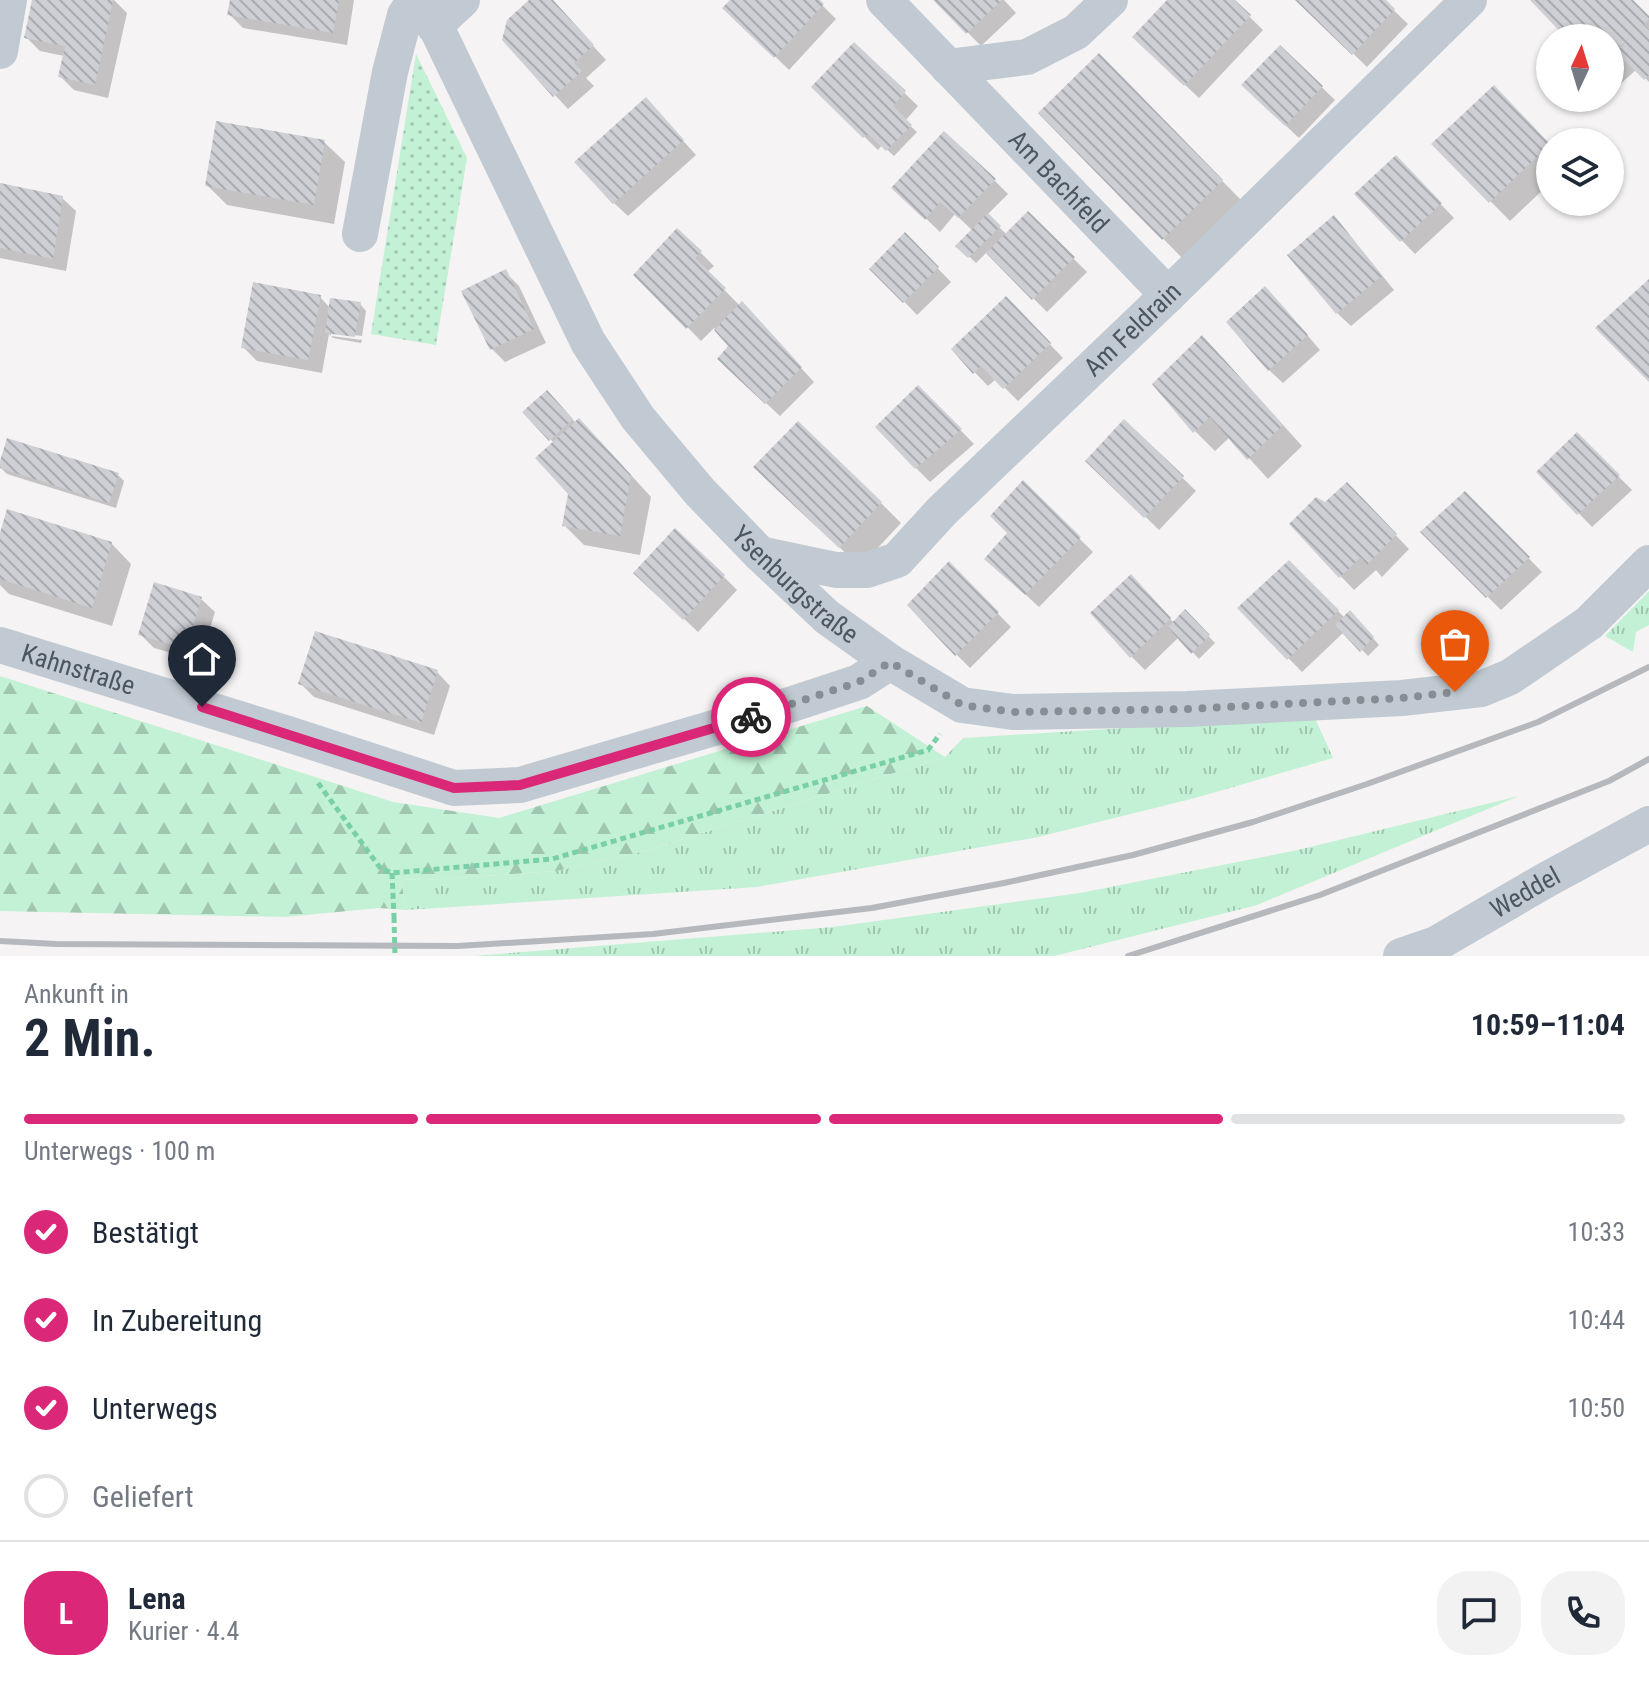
<!DOCTYPE html>
<html lang="de">
<head>
<meta charset="utf-8">
<style>
  :root { --surface:#fff; --page:#f2f2f3; --text:#1f2937; --muted:#747a83; --line:#e0e1e3; --accent:#db2777 }
  body { margin:0; font-family:"Roboto Condensed",sans-serif; background:var(--page); color:var(--text); height:100vh; display:flex; flex-direction:column; font-size:30px; white-space:nowrap }
  * { box-sizing:border-box; margin:0 }
  p { font-size:26px; color:var(--muted) }
  .icon { flex:none; width:44px; height:44px; fill:none; stroke:currentColor; stroke-width:2; stroke-linecap:round; stroke-linejoin:round }
  .map { position:relative; height:956px; overflow:hidden }
  .details { display:flex; flex-direction:column; background:var(--surface); flex:1 }
  .details>* { flex:none }
  .needle { width:52px; rotate:4deg }
  .buttons { position:absolute; left:1536px; top:24px; display:grid; gap:16px }
  .buttons a { display:grid; place-items:center; width:88px; height:88px; border-radius:50%; background:var(--surface); box-shadow:0 2px 6px #0004; font-size:40px }
  .pin { position:absolute; display:grid; place-items:center; width:68px; height:68px; color:#fff; margin:-82px -34px; border-radius:50% 50% 50% 0; rotate:-45deg; box-shadow:0 0 8px #0007 }
  .pin .icon { rotate:45deg }
  .courier { position:absolute; display:grid; place-items:center; width:80px; height:80px; margin:-40px; border:6px solid #db2777; border-radius:50%; background:#fff; color:#222; box-shadow:0 2px 10px #0007 }
  .overview em { font-style:normal; font-weight:700 }
  .overview div { display:flex; flex-direction:column-reverse }
  .overview { display:flex; align-items:center; justify-content:space-between; height:136px; padding:0 24px }
  h1 { font-size:52px; font-weight:700; line-height:60px }
  .bar { display:grid; grid-template-columns:repeat(4,1fr); gap:12px 8px; align-content:center; height:96px; padding:0 24px }
  .bar i { height:10px; border-radius:6px; background:var(--line) }
  .bar .on { background:var(--accent) }
  .bar p { grid-column:span 4 }
  .line { display:flex; align-items:center; gap:20px; padding:0 24px; border-top:2px solid var(--line) }
  .line div { flex:1 }
  .round { display:grid; place-items:center; flex:none; width:84px; height:84px; border-radius:32px; background:var(--page) }
  ol { padding:0 24px; list-style:none }
  li { display:flex; align-items:center; gap:24px; height:88px }
  li p { margin-inline-start:auto }
  li .icon { padding:8px; border-radius:50%; background:var(--accent); color:#fff; stroke-width:4 }
  li:last-child { color:var(--muted) }
  li i { width:44px; height:44px; border:4px solid var(--line); border-radius:50% }
  .map>svg:first-child { display:block }
  .grass { fill:url(#grass-tufts) }
  .forest { fill:url(#forest-firs) }
  .park { fill:url(#park-dots) }
  .shadow { fill:#0003 }
  .building { fill:url(#building-back-hatch) }
  .lines { fill:none; stroke-linecap:round; stroke-linejoin:round }
  .path { stroke:#7ad0a6; stroke-width:5; stroke-dasharray:6 4; stroke-linecap:butt }
  .minor { stroke:#c1cad2; stroke-width:36 }
  .rail { stroke:#b5b8bd; stroke-width:6 }
  .path-bridge { stroke:#7ad0a6; stroke-width:5; stroke-dasharray:6 4; stroke-linecap:butt }
  .done { stroke:#868d94; stroke-width:8; stroke-dasharray:0 14.4 }
  .route { stroke:#db2777; stroke-width:10 }
  .labels { text-anchor:middle; stroke-width:6; stroke-linejoin:round; paint-order:stroke }
  .street-label { font-size:26px; fill:#4a5661; stroke:#fff }
</style>
</head>
<body>
<div class="map">
<svg width="1649" height="956" viewBox="0 0 1649 956">
  <defs>
    <pattern id="grass-tufts" width="24" height="20" patternUnits="userSpaceOnUse" patternTransform="scale(2)"><rect width="24" height="20" fill="#c3f1d5"/><path d="M3 7l-1-3M5 7V3M7 7l1-3M15 17l-1-3M17 17v-4M19 17l1-3" fill="none" stroke="#a0c6b0"/></pattern>
    <pattern id="forest-firs" width="22" height="20" patternUnits="userSpaceOnUse" patternTransform="scale(2)"><rect width="22" height="20" fill="#c3f1d5"/><path d="M5 1l3.5 6h-7zM16 11l3.5 6h-7z" fill="#a0c6b0"/></pattern>
    <pattern id="park-dots" width="8" height="8" patternUnits="userSpaceOnUse" patternTransform="scale(2)"><rect width="8" height="8" fill="#c3f1d5"/><path d="M2 2h.1M6 6h.1" fill="none" stroke="#a0c6b0" stroke-width="1.8" stroke-linecap="round"/></pattern>
    <pattern id="building-back-hatch" width="6" height="6" patternUnits="userSpaceOnUse" patternTransform="scale(2)"><rect width="6" height="6" fill="#cdcfd5"/><path d="M-1 5l2 2M0 0l6 6M5-1l2 2" fill="none" stroke="#a8abb0"/></pattern>
  </defs>
  <rect width="100%" height="100%" fill="#f5f3f3"/>
  <g class="grass">
    <path d="M 1649,591 L 1649,625 L 1636,632 L 1633,652 L 1605,636 Z"/>
    <path d="M 1314,716 L 1333,758 L 1195,798 L 1038,837 L 757,887 L 406,910 L 401,879 L 427,880 L 556,871 L 645,851 L 945,757 L 963,738 Z"/>
    <path d="M 1519,796 L 1257,905 L 1054,956 L 474,956 L 833,927 L 1080,893 L 1298,850 Z"/>
  </g>
  <path class="forest" d="M 0,676 L 393,802 L 499,818 L 867,706 L 945,757 L 645,851 L 556,871 L 427,880 L 401,879 L 406,910 L 379,908 L 285,917 L 0,911 Z"/>
  <path class="park" d="M 416,54 L 467,158 L 436,345 L 371,334 Z"/>
  <g class="shadow">
    <path d="M 34,0 L 114,0 L 127,13 L 108,98 L 74,90 L 60,76 L 64,56 L 40,51 L 26,37 Z"/>
    <path d="M 232,0 L 354,0 L 347,45 L 243,28 L 229,14 Z"/>
    <path d="M 532,0 L 551,0 L 606,60 L 586,78 L 594,86 L 568,109 L 555,95 Z"/>
    <path d="M 732,0 L 817,0 L 836,19 L 789,70 L 725,8 Z"/>
    <path d="M 936,0 L 1004,0 L 1016,13 L 981,46 Z"/>
    <path d="M 1169,0 L 1232,0 L 1263,30 L 1199,98 L 1148,50 Z"/>
    <path d="M 1298,0 L 1383,0 L 1408,24 L 1367,67 Z"/>
    <path d="M 1631,0 L 1649,18 L 1649,82 L 1637,69 L 1617,87 L 1610,80 L 1610,38 L 1569,38 Z"/>
    <path d="M 854,45 L 918,106 L 905,121 L 917,132 L 894,156 L 882,145 L 878,150 L 814,87 Z"/>
    <path d="M 1280,47 L 1335,100 L 1299,138 L 1257,99 Z"/>
    <path d="M 1099,56 L 1242,201 L 1183,259 L 1041,113 Z"/>
    <path d="M 1514,107 L 1550,146 L 1550,183 L 1510,221 L 1434,144 Z"/>
    <path d="M 659,114 L 696,155 L 628,216 L 614,203 Z"/>
    <path d="M 324,142 L 345,162 L 334,224 L 227,205 L 207,185 Z"/>
    <path d="M 1396,158 L 1454,218 L 1415,254 L 1357,194 Z"/>
    <path d="M 994,180 L 1008,194 L 987,215 L 1007,235 L 1028,213 L 1087,272 L 1047,312 L 987,252 L 976,263 L 958,246 L 973,231 L 955,214 L 940,232 L 894,188 Z"/>
    <path d="M 0,185 L 62,198 L 76,211 L 66,271 L 0,258 Z"/>
    <path d="M 1334,218 L 1347,232 L 1394,290 L 1351,326 L 1337,313 Z"/>
    <path d="M 678,230 L 714,266 L 707,272 L 740,306 L 755,318 L 814,382 L 780,416 L 733,372 L 731,345 L 714,328 L 701,341 L 636,275 Z"/>
    <path d="M 905,235 L 951,282 L 917,315 L 872,268 Z"/>
    <path d="M 505,272 L 519,286 L 546,343 L 505,362 L 491,348 Z"/>
    <path d="M 320,297 L 330,308 L 360,304 L 366,311 L 362,336 L 331,332 L 331,336 L 362,340 L 361,343 L 333,338 L 329,334 L 322,373 L 257,361 L 243,347 Z"/>
    <path d="M 1006,299 L 1063,358 L 1018,401 L 996,379 L 988,386 L 953,350 Z"/>
    <path d="M 1279,302 L 1320,350 L 1283,383 L 1269,370 Z"/>
    <path d="M 1222,357 L 1302,446 L 1268,479 L 1230,437 L 1215,451 L 1195,431 Z"/>
    <path d="M 918,387 L 974,444 L 930,482 L 916,468 Z"/>
    <path d="M 547,393 L 576,423 L 599,440 L 651,497 L 640,555 L 584,545 L 564,525 L 570,493 L 554,443 L 525,412 Z"/>
    <path d="M 1124,421 L 1196,491 L 1159,530 L 1088,461 Z"/>
    <path d="M 1577,435 L 1632,490 L 1592,527 L 1539,472 Z"/>
    <path d="M 0,467 L 118,475 L 124,481 L 116,508 L 7,474 Z"/>
    <path d="M 1023,483 L 1093,552 L 1039,607 L 1001,572 Z"/>
    <path d="M 1347,485 L 1409,549 L 1382,577 L 1376,570 L 1354,590 L 1291,524 L 1326,505 Z"/>
    <path d="M 776,486 L 881,503 L 901,523 L 860,567 Z"/>
    <path d="M 1465,493 L 1542,572 L 1501,610 L 1423,532 Z"/>
    <path d="M 0,539 L 111,543 L 131,564 L 112,626 L 9,594 L 0,585 Z"/>
    <path d="M 1289,563 L 1345,618 L 1357,619 L 1379,645 L 1368,656 L 1344,632 L 1302,672 L 1240,608 Z"/>
    <path d="M 949,564 L 1011,627 L 970,668 L 956,654 Z"/>
    <path d="M 723,576 L 737,590 L 698,632 L 650,587 Z"/>
    <path d="M 1145,590 L 1174,623 L 1185,612 L 1215,643 L 1199,659 L 1179,637 L 1145,670 L 1131,656 Z"/>
    <path d="M 201,599 L 215,612 L 200,661 L 154,648 L 140,634 Z"/>
    <path d="M 437,672 L 450,686 L 434,735 L 314,697 L 300,683 Z"/>
  </g>
  <g class="building">
    <path d="M 32,0 L 113,0 L 95,85 L 58,77 L 65,46 L 24,38 Z"/>
    <path d="M 230,0 L 339,0 L 333,33 L 227,15 Z"/>
    <path d="M 529,0 L 553,0 L 594,45 L 574,63 L 582,71 L 553,97 L 502,40 L 507,20 Z"/>
    <path d="M 730,0 L 820,0 L 824,4 L 774,58 L 722,8 Z"/>
    <path d="M 933,0 L 1002,0 L 966,34 Z"/>
    <path d="M 1167,0 L 1235,0 L 1251,15 L 1184,86 L 1132,37 Z"/>
    <path d="M 1295,0 L 1386,0 L 1395,9 L 1352,55 Z"/>
    <path d="M 1530,0 L 1633,0 L 1649,16 L 1649,19 L 1644,24 L 1649,30 L 1649,75 L 1644,80 L 1617,52 L 1630,37 L 1610,55 L 1610,38 L 1566,38 Z"/>
    <path d="M 854,42 L 906,91 L 893,106 L 912,125 L 886,151 L 868,134 L 863,138 L 811,87 Z"/>
    <path d="M 1280,45 L 1323,86 L 1285,126 L 1241,85 Z"/>
    <path d="M 1099,53 L 1223,180 L 1162,240 L 1038,113 Z"/>
    <path d="M 1494,85 L 1550,144 L 1489,203 L 1431,144 Z"/>
    <path d="M 646,97 L 684,140 L 613,204 L 574,162 Z"/>
    <path d="M 216,121 L 325,140 L 314,205 L 205,186 Z"/>
    <path d="M 944,131 L 996,179 L 958,218 L 940,202 L 925,220 L 891,188 Z"/>
    <path d="M 1396,155 L 1442,203 L 1400,242 L 1354,194 Z"/>
    <path d="M 0,183 L 63,196 L 53,259 L 0,248 Z"/>
    <path d="M 1028,211 L 1075,257 L 1032,300 L 986,253 Z"/>
    <path d="M 988,213 L 1001,226 L 968,258 L 955,246 Z"/>
    <path d="M 1334,215 L 1382,276 L 1336,314 L 1287,255 Z"/>
    <path d="M 677,228 L 702,251 L 695,258 L 726,288 L 686,329 L 633,275 Z"/>
    <path d="M 905,232 L 939,267 L 903,303 L 869,269 Z"/>
    <path d="M 506,269 L 534,329 L 490,350 L 461,291 Z"/>
    <path d="M 1649,279 L 1649,382 L 1595,328 Z"/>
    <path d="M 253,282 L 321,295 L 308,360 L 241,348 Z"/>
    <path d="M 1265,286 L 1308,335 L 1268,371 L 1226,322 Z"/>
    <path d="M 1006,296 L 1051,343 L 1003,389 L 981,366 L 973,374 L 951,349 Z"/>
    <path d="M 330,298 L 361,302 L 355,337 L 325,333 Z"/>
    <path d="M 742,301 L 802,367 L 765,404 L 717,359 L 728,346 L 714,330 Z"/>
    <path d="M 1202,335 L 1283,425 L 1247,460 L 1210,417 L 1193,433 L 1152,384 Z"/>
    <path d="M 918,385 L 962,429 L 915,469 L 875,427 Z"/>
    <path d="M 547,390 L 573,419 L 549,441 L 522,412 Z"/>
    <path d="M 579,418 L 631,475 L 620,536 L 562,526 L 568,494 L 535,458 Z"/>
    <path d="M 1124,419 L 1184,476 L 1144,518 L 1085,461 Z"/>
    <path d="M 798,421 L 882,502 L 839,548 L 753,467 Z"/>
    <path d="M 1577,432 L 1620,475 L 1577,515 L 1536,472 Z"/>
    <path d="M 7,438 L 119,473 L 109,503 L 0,468 L 0,461 Z"/>
    <path d="M 1023,480 L 1081,537 L 1025,595 L 984,559 L 1007,533 L 990,516 Z"/>
    <path d="M 1347,482 L 1397,534 L 1367,565 L 1361,557 L 1339,578 L 1289,524 L 1316,497 L 1325,502 Z"/>
    <path d="M 1465,491 L 1530,557 L 1486,598 L 1420,532 Z"/>
    <path d="M 7,509 L 112,542 L 92,608 L 0,579 L 0,533 Z"/>
    <path d="M 675,528 L 725,575 L 683,620 L 633,573 Z"/>
    <path d="M 1289,560 L 1339,610 L 1287,660 L 1237,608 Z"/>
    <path d="M 949,561 L 999,612 L 955,656 L 907,605 Z"/>
    <path d="M 1131,574 L 1171,618 L 1130,658 L 1090,613 Z"/>
    <path d="M 154,582 L 202,597 L 186,649 L 138,635 Z"/>
    <path d="M 1185,609 L 1210,635 L 1191,654 L 1168,627 Z"/>
    <path d="M 1350,610 L 1374,637 L 1360,652 L 1335,625 Z"/>
    <path d="M 315,631 L 438,670 L 421,723 L 298,684 Z"/>
  </g>
  <g class="lines">
    <g class="path">
      <path d="M 318,783 L 381,869 L 392,873 L 552,859 L 928,750 L 940,734"/>
      <path d="M 392,873 L 394,917"/>
    </g>
    <g class="minor">
      <path id="s1" d="M 423,0 L 588,342 L 638,418 L 700,492 L 760,554 L 827,617 L 890,662 L 962,705 L 1013,712 L 1187,709 L 1402,698 L 1481,689 L 1510,677 L 1589,623 L 1649,563"/>
      <path id="s2" d="M 884,0 L 1168,295"/>
      <path d="M 434,26 L 462,0"/>
      <path d="M 0,51 L 9,0"/>
      <path d="M 948,67 L 1027,57 L 1076,32 L 1110,0"/>
      <path d="M 360,234 L 390,72 L 405,15 L 415,0"/>
      <path id="s3" d="M 760,554 L 836,570 L 867,570 L 897,560 L 942,511 L 1168,295 L 1469,0"/>
      <path id="s4" d="M 0,645 L 288,734 L 454,788 L 520,785 L 768,712 L 859,682 L 890,662"/>
      <path id="s5" d="M 1401,956 L 1436,944 L 1546,880 L 1649,824"/>
    </g>
    <g class="rail">
      <path d="M 0,941 L 56,944 L 458,946 L 653,934 L 872,908 L 1004,883 L 1133,855 L 1253,822 L 1367,784 L 1538,722 L 1649,667"/>
      <path d="M 1128,956 L 1320,895 L 1609,781 L 1649,759"/>
    </g>
    <path class="path-bridge" d="M 394,917 L 395,956"/>
  </g>
  <g class="lines">
    <path class="done" d="M 751,717 L 859,682 L 890,662 L 962,705 L 1013,712 L 1187,709 L 1402,698 L 1455,692"/>
    <path class="route" d="M 202,707 L 454,788 L 520,785 L 751,717"/>
  </g>
  <g class="labels">
    <g class="street-label">
      <text dy="9" stroke="none"><textPath href="#s2" startOffset="252">Am Bachfeld</textPath></text>
      <text dy="9" stroke="none"><textPath href="#s3" startOffset="470">Am Feldrain</textPath></text>
      <text dy="9" stroke="none"><textPath href="#s1" startOffset="700">Ysenburgstraße</textPath></text>
      <text dy="9" stroke="none"><textPath href="#s4" startOffset="82">Kahnstraße</textPath></text>
      <text dy="9" stroke="none"><textPath href="#s5" startOffset="140">Weddel</textPath></text>
    </g>
  </g>
</svg>
<div class="buttons">
<a><svg class="needle" viewBox="-14 -14 28 28"><path d="M0-13l5 13h-10z" fill="#e53935"/><path d="M0 13l5-13h-10z" fill="#747a83"/></svg></a>
<a><svg class="icon" aria-label="layers" viewBox="0 0 24 24"><path d="M12 4l9 5-9 5-9-5zM3 14l9 5 9-5"/></svg></a>
</div>
<div class="pin" style="left:1455px;top:692px;background:#ea580c"><svg class="icon" aria-label="bag" viewBox="0 0 24 24"><path d="M5 8h14l-1 12H6zM9 8a3 3 0 0 1 6 0"/></svg></div>
<div class="pin" style="left:202px;top:707px;background:#1f2937"><svg class="icon" aria-label="home" viewBox="0 0 24 24"><path d="M3 11l9-7 9 7M6 9v11h12V9"/></svg></div>
<div class="courier" style="left:751px;top:717px"><svg class="icon" aria-label="bike" viewBox="0 0 24 24"><circle cx="6" cy="16" r="4"/><circle cx="18" cy="16" r="4"/><path d="M6 16l4-8h5l3 8M10 8l3 8H6M13 5h3"/></svg></div>
</div>
<section class="details">
<div class="overview"><div><h1>2 Min.</h1><p>Ankunft in</p></div><em>10:59–11:04</em></div>
<div class="bar"><i class="on"></i><i class="on"></i><i class="on"></i><i></i><p>Unterwegs · 100 m</p></div>
<ol>
<li><svg class="icon" aria-label="check" viewBox="0 0 24 24"><path d="M5 12l5 5 9-10"/></svg>Bestätigt<p>10:33</p></li>
<li><svg class="icon" aria-label="check" viewBox="0 0 24 24"><path d="M5 12l5 5 9-10"/></svg>In Zubereitung<p>10:44</p></li>
<li><svg class="icon" aria-label="check" viewBox="0 0 24 24"><path d="M5 12l5 5 9-10"/></svg>Unterwegs<p>10:50</p></li>
<li><i></i>Geliefert</li>
</ol>
<div class="line" style="height:144px"><b class="round" style="background:var(--accent);color:#fff">L</b><div><b>Lena</b><p>Kurier · 4.4</p></div><a class="round"><svg class="icon" aria-label="chat" viewBox="0 0 24 24"><path d="M4 5h16v11H9l-5 4z"/></svg></a><a class="round"><svg class="icon" aria-label="phone" viewBox="0 0 24 24"><path d="M5 4h4l2 5-3 2q2 4 5 5l2-3 5 2v4C11 20 4 13 5 4z"/></svg></a></div>
</section>
</body>
</html>
